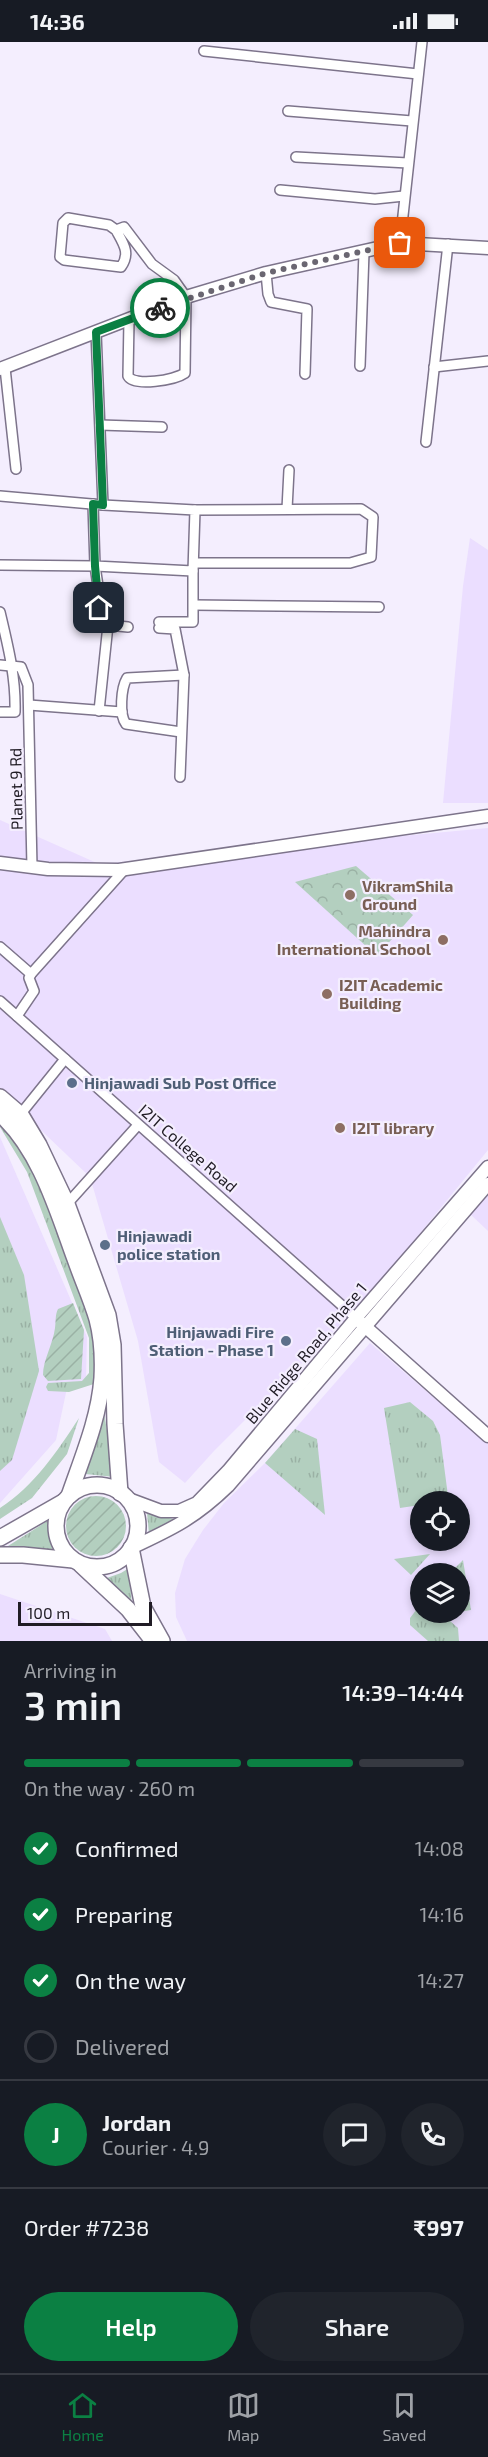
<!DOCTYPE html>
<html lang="en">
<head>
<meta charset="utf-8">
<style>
  :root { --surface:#171b24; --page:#20242c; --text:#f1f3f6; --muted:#9ea1a6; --line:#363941; --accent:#0b8043 }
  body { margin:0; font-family:"Exo 2",sans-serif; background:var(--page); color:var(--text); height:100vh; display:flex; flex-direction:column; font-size:22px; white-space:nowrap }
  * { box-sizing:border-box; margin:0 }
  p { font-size:20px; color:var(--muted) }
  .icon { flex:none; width:33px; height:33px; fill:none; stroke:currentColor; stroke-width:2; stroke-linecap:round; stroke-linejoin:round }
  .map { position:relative; height:1599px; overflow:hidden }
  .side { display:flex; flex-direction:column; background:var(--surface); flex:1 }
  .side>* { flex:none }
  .tools { position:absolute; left:410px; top:1449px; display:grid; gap:12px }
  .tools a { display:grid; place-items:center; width:60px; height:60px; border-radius:50%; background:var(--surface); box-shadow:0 3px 9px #0003; font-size:30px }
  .scale { position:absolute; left:18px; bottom:15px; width:134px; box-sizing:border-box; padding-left:6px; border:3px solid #201c25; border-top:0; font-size:16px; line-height:21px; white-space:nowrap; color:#201c25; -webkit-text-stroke:4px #f4eefe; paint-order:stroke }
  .pin { position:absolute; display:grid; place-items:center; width:51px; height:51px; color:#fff; margin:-26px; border-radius:12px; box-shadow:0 3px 9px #0006 }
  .courier { position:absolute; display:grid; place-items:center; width:60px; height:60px; margin:-30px; border:4px solid #0b8043; border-radius:50%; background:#fff; color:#222; box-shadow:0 2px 8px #0007 }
  .head em { font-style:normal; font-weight:600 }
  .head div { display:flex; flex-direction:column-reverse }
  .head { display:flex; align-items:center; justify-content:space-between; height:102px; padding:0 24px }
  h1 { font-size:39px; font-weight:600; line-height:45px }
  .bar { display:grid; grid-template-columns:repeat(4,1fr); gap:9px 6px; align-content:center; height:72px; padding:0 24px }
  .bar i { height:8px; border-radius:4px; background:var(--line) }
  .bar .current { background:var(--accent) }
  .bar p { grid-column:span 4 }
  .line { display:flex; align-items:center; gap:15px; padding:0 24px; border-top:2px solid var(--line) }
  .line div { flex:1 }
  .round { display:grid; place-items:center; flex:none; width:63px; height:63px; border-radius:32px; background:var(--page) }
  ol { padding:0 24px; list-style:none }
  li { display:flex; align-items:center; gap:18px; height:66px }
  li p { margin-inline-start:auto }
  li .icon { padding:6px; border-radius:50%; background:var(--accent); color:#fff; stroke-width:4 }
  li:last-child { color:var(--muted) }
  li i { width:33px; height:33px; border:3px solid var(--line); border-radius:50% }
  .action { display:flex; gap:12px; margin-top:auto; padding:12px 24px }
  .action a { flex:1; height:69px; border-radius:36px; background:var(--accent); color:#fff; font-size:24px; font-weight:600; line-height:69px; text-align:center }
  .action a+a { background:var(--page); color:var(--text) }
  .status { display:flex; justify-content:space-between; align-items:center; height:42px; padding:0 30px; background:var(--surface); direction:ltr }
  .status svg { height:16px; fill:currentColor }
  .tab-bar { display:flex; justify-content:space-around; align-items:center; height:84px; border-top:2px solid var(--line); background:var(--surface); font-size:16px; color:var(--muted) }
  .tab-bar a { display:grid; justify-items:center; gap:3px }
  .tab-bar .current { color:var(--accent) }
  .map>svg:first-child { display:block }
  .built { fill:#ebdeff; fill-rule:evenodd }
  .grass { fill:url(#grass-tufts) }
  .park { fill:url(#park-crowns) }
  .garden { fill:url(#garden-furrows) }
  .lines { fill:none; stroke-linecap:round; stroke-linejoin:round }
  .minor-casing { stroke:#7d748b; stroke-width:12 }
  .tertiary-casing { stroke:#7d748b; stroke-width:15 }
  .primary-casing { stroke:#7d748b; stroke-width:18 }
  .minor { stroke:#fff; stroke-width:9 }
  .tertiary { stroke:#fff; stroke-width:12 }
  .primary { stroke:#fff; stroke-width:15 }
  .done { stroke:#6a6671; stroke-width:6; stroke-dasharray:0 10.8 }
  .route { stroke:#0b8043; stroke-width:8 }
  .education-dot { fill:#8d6e63; stroke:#f4eefe; stroke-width:2 }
  .service-dot { fill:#5c6f8a; stroke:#f4eefe; stroke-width:2 }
  .labels { text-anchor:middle; stroke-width:4.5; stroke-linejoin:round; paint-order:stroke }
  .street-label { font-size:16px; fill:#201c25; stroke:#f4eefe }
  .education-label { font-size:16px; font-weight:bold; fill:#785e54; stroke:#f4eefe; text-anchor:start }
  .service-label { font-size:16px; font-weight:bold; fill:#4e5e75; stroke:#f4eefe; text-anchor:start }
</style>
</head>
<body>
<div class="status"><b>14:36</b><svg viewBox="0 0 49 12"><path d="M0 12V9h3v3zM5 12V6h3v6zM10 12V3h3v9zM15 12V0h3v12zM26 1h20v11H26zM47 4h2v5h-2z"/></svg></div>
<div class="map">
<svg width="488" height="1599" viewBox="0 0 488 1599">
  <defs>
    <pattern id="grass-tufts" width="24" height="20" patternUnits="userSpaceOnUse" patternTransform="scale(1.5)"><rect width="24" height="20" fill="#b3cfbf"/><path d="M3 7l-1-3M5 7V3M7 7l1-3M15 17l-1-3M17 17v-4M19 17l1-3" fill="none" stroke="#9ab1a4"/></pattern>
    <pattern id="park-crowns" width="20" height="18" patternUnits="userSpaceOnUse" patternTransform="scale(1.5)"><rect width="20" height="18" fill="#b3cfbf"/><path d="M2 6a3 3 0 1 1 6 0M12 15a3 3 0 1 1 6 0" fill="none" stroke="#9ab1a4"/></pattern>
    <pattern id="garden-furrows" width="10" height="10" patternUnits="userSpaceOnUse" patternTransform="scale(1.5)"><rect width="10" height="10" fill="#b3cfbf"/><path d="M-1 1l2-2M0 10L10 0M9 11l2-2" fill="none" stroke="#9ab1a4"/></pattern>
  </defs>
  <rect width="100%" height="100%" fill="#f4eefe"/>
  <g class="built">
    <path d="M 470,496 L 488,508 L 488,761 L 443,761 L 463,544 Z"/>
    <path d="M 0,778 L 99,822 L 488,786 L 488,1108 L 368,1255 L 214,1409 L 185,1441 L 159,1420 L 138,1299 L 90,1135 L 0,1049 Z"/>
    <path d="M 0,1095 L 87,1295 L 86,1338 L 67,1346 L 56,1398 L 0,1461 Z"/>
    <path d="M 488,1149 L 488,1189 L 469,1171 Z"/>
    <path d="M 370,1301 L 488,1402 L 488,1599 L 187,1599 L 176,1575 L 175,1551 L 185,1517 L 203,1488 L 224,1461 L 265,1421 ZM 420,1460 L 459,1460 L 459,1498 L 420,1498 ZM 420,1532 L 459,1532 L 459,1570 L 420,1570 Z"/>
    <path d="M 0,1552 L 105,1587 L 112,1599 L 0,1599 Z"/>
  </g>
  <g class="grass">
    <path d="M 0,1078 L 36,1133 L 94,1284 L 97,1341 L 69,1350 L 48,1349 L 46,1345 L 48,1341 L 82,1339 L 89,1331 L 89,1296 L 27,1130 L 0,1085 Z"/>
    <path d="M 0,1175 L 24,1233 L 39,1329 L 12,1418 L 0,1429 Z"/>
    <path d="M 410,1360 L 433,1379 L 440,1393 L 448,1454 L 444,1459 L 420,1460 L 420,1463 L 400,1466 L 384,1366 Z"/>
    <path d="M 104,1371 L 115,1435 L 85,1432 Z"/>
    <path d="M 79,1376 L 67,1412 L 32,1456 L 0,1477 L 0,1466 C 34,1444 57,1410 79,1376 Z"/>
    <path d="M 295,1387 L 317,1397 L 325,1473 L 265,1421 Z"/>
    <path d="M 147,1471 L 178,1478 L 149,1492 Z"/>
    <path d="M 49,1478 L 53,1510 L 8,1504 Z"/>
    <path d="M 430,1512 L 411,1533 L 394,1517 Z"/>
    <path d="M 463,1518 L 471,1568 L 459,1570 L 459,1532 L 450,1531 Z"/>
    <path d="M 129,1526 L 132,1564 L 104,1537 L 121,1531 Z"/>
    <path d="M 420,1563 L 420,1570 L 441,1571 L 458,1586 L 459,1599 L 428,1599 L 410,1583 L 410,1576 Z"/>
  </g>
  <path class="park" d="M 356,824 L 413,873 L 377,914 L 295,840 Z"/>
  <g class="garden">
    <path d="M 73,1261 L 84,1288 L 81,1337 L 48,1339 L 43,1333 C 43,1318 53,1302 55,1286 C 56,1279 55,1273 58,1267 Z"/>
    <circle cx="96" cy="1484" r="30"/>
  </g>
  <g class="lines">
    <g class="minor-casing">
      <g id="minor">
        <path d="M 204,9 L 418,32"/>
        <path d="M 288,69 L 412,79"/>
        <path d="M 296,115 L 408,121"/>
        <path d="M 280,148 L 375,157 L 404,154"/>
        <path d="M 116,188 C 123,201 131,211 121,225 L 64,218 L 60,215 L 63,181 L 68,176 L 109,183 L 116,188 L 124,185 L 152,222 L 174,238 L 186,255 L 185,331 C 175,338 134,345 128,334 L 129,278"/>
        <path d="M 400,201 L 422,0"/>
        <path d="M 266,231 L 268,252 L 271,260 L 307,267 L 305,332"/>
        <path d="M 360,324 L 364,210"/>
        <path d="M 434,325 L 488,319"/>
        <path d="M 5,326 L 16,427"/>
        <path d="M 100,383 L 162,385"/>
        <path d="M 426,400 L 448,202"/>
        <path d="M 0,454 L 103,463 L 96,290"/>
        <path d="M 93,462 L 95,524 L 193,529 L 195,468 L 103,463"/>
        <path d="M 287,467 L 289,428"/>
        <path d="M 194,521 L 350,521 L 371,515 L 373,475 L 361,467 L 195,468"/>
        <path d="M 0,523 L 95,524 L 102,571 L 118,575"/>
        <path d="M 194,563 L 379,565"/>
        <path d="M 0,570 C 8,604 16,635 15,670 L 0,670"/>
        <path d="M 159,580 L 193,580 L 193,529"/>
        <path d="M 159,586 L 175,587 L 184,633 L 180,735"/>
        <path d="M 0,623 L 21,625 L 28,643 L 32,825"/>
        <path d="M 29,663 L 122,670"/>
        <path d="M 99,669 L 108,583 L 128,585"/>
        <path d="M 181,690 L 126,682 C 119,673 121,646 127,636 L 184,633"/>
        <path d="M 0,905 L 31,932"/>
        <path d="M 0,959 L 356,1276"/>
        <path d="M 17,974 L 34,949 L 29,936 L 31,932 L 125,827"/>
        <path d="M 19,1074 L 65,1017"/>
        <path d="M 67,1162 L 138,1083"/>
      </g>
    </g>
    <g class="tertiary-casing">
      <g id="tertiary">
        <path d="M 0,327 L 186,255 L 266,231 L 400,201 L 488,206"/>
        <path d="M 0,821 L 48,827 L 119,828 L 488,774"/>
        <path d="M 359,1279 L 488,1394"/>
        <path d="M 126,1456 L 161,1469 L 179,1469 L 197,1461 L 228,1429 L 356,1276 L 488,1125"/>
        <path d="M 131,1506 C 172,1487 195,1476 228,1444 L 488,1142"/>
      </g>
    </g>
    <g class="primary-casing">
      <g id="primary">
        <path d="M 0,1055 L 21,1073 L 39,1103 L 67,1162 L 108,1273 L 113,1303 L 115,1382 L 120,1451"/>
        <path d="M 0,1072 C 40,1108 57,1168 75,1217 C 82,1237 91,1257 97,1277 C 102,1296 103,1317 102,1336 C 99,1377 82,1416 69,1454"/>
        <circle cx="97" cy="1484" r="41"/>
        <path d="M 0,1496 L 63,1460"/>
        <path d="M 131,1506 L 143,1565 L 162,1599"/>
        <path d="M 0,1513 L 23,1513 L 73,1518"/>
        <path d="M 81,1523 L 128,1567 L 153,1599"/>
      </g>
    </g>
    <use href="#minor" class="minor"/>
    <use href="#tertiary" class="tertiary"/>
    <use href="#primary" class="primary"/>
  </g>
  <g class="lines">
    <path class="done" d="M 160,266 L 266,231 L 400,201"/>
    <path class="route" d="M 99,566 L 95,524 L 93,462 L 103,463 L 96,290 L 160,266"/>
  </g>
  <g class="education-dot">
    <circle cx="350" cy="853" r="6"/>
    <circle cx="443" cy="898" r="6"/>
    <circle cx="327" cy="952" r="6"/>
    <circle cx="340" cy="1086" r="6"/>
  </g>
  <g class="service-dot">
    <circle cx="72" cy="1041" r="6"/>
    <circle cx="105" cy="1203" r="6"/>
    <circle cx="286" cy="1299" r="6"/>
  </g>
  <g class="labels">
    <g class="street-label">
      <text transform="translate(16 747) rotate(-91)" y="6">Planet 9 Rd</text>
      <text transform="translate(188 1106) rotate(41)" y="6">I2IT College Road</text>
      <text transform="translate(306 1311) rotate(-50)" y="6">Blue Ridge Road, Phase 1</text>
    </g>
    <g class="education-label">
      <text x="362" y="850">VikramShila<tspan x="362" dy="18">Ground</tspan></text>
      <text x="431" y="895" text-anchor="end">Mahindra<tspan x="431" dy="18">International School</tspan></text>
      <text x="339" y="949">I2IT Academic<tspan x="339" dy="18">Building</tspan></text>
      <text x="352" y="1092">I2IT library</text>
    </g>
    <g class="service-label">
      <text x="84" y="1047">Hinjawadi Sub Post Office</text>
      <text x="117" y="1200">Hinjawadi<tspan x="117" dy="18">police station</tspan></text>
      <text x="274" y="1296" text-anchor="end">Hinjawadi Fire<tspan x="274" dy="18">Station - Phase 1</tspan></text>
    </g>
  </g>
</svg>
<div class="tools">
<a><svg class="icon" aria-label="locate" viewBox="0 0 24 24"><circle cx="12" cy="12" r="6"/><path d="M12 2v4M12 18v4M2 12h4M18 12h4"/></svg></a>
<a><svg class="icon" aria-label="layers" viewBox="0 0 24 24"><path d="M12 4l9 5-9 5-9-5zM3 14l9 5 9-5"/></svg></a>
</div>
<div class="scale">100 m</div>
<div class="pin" style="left:400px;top:201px;background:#ea580c"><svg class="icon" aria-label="bag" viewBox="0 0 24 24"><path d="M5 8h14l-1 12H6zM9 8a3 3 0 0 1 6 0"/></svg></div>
<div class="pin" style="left:99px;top:566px;background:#1f2937"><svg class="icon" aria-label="home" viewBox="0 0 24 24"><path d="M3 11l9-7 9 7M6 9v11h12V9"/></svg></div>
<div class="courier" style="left:160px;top:266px"><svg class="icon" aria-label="bike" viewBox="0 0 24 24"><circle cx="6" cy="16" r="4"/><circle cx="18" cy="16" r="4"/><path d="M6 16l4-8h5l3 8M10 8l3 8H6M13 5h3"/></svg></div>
</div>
<section class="side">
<div class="head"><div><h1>3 min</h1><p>Arriving in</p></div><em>14:39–14:44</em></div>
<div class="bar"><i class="current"></i><i class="current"></i><i class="current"></i><i></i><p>On the way · 260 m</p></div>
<ol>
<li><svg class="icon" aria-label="check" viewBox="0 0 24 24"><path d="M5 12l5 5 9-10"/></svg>Confirmed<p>14:08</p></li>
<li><svg class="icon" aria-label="check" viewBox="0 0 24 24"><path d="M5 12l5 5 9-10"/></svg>Preparing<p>14:16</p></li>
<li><svg class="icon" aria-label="check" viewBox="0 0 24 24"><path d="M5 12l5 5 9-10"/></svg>On the way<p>14:27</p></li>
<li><i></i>Delivered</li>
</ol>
<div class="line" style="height:108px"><b class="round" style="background:var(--accent);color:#fff">J</b><div><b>Jordan</b><p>Courier · 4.9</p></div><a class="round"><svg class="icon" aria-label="chat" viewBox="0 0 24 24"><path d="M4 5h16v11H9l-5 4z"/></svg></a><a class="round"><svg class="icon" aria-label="phone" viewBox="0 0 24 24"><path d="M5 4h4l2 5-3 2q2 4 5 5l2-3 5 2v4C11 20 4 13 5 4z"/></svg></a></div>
<div class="line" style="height:78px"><div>Order #7238</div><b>₹997</b></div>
<div class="action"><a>Help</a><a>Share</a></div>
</section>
<nav class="tab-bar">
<a class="current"><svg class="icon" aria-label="home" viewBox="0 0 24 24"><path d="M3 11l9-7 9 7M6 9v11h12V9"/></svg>Home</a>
<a><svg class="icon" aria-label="map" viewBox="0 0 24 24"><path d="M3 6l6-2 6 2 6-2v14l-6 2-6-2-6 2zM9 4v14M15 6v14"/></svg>Map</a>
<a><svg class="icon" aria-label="saved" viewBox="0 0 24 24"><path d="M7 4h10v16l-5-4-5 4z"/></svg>Saved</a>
</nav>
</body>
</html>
